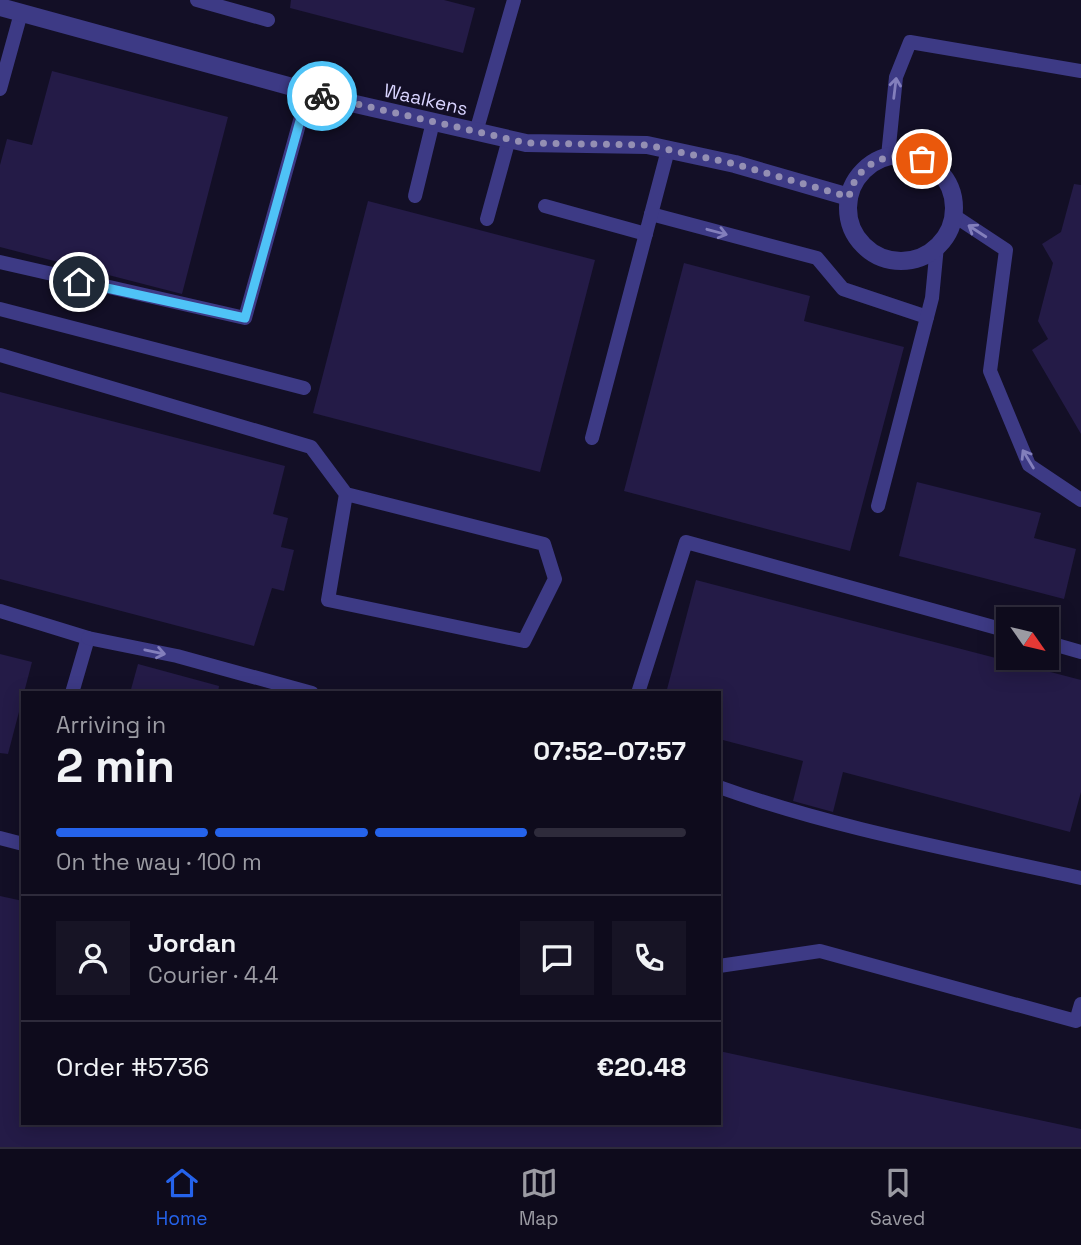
<!DOCTYPE html>
<html lang="en">
<head>
<meta charset="utf-8">
<style>
  :root { --surface:#0e0b1c; --page:#171425; --text:#f1f3f6; --muted:#9b9ba3; --line:#2e2b3b; --accent:#2563eb }
  body { margin:0; font-family:"Space Grotesk",sans-serif; background:var(--page); color:var(--text); height:100vh; display:flex; flex-direction:column; font-size:26px; white-space:nowrap }
  * { box-sizing:border-box; margin:0 }
  p { font-size:23px; color:var(--muted) }
  .icon { flex:none; width:38px; height:38px; fill:none; stroke:currentColor; stroke-width:2; stroke-linecap:round; stroke-linejoin:round }
  .map { position:relative; flex:1; overflow:hidden }
  .sheet { position:absolute; left:21px; top:691px; width:700px; height:434px; display:flex; flex-direction:column; background:var(--surface); border-radius:0px; box-shadow:0 4px 18px #0003,0 0 0 2px var(--line) }
  .sheet>* { flex:none }
  .needle { width:46px; rotate:124deg }
  .buttons { position:absolute; left:996px; top:607px; display:grid; gap:14px }
  .buttons a { display:grid; place-items:center; width:63px; height:63px; border-radius:0px; background:var(--surface); box-shadow:0 4px 18px #0003,0 0 0 2px var(--line); font-size:35px }
  .pin { position:absolute; display:grid; place-items:center; width:60px; height:60px; color:#fff; margin:-30px; border:4px solid #fff; border-radius:50%; box-shadow:0 2px 7px #0007 }
  .courier { position:absolute; display:grid; place-items:center; width:70px; height:70px; margin:-35px; border:5px solid #4fc3f7; border-radius:50%; background:#fff; color:#222; box-shadow:0 2px 9px #0007 }
  .head em { font-style:normal; font-weight:800 }
  .head div { display:flex; flex-direction:column-reverse }
  .head { display:flex; align-items:center; justify-content:space-between; height:119px; padding:0 35px }
  h1 { font-size:46px; font-weight:800; line-height:52px }
  .bar { display:grid; grid-template-columns:repeat(4,1fr); gap:10px 7px; align-content:center; height:84px; padding:0 35px }
  .bar i { height:9px; border-radius:5px; background:var(--line) }
  .bar .active { background:var(--accent) }
  .bar p { grid-column:span 4 }
  .line { display:flex; align-items:center; gap:18px; padding:0 35px; border-top:2px solid var(--line) }
  .line div { flex:1 }
  .round { display:grid; place-items:center; flex:none; width:74px; height:74px; border-radius:0px; background:var(--page) }
  .menu { display:flex; justify-content:space-around; align-items:center; height:98px; border-top:2px solid var(--line); background:var(--surface); font-size:19px; color:var(--muted) }
  .menu a { display:grid; justify-items:center; gap:4px }
  .menu .active { color:var(--accent) }
  .map>svg:first-child { display:block }
  .building { fill:#241b47 }
  .lines { fill:none; stroke-linecap:round; stroke-linejoin:round }
  .service { stroke:#3d3a85; stroke-width:14 }
  .minor { stroke:#3d3a85; stroke-width:18 }
  .oneway { stroke:#837fbc }
  .done { stroke:#948fb3; stroke-width:7; stroke-dasharray:0 12.6 }
  .route { stroke:#4fc3f7; stroke-width:9 }
  .labels { text-anchor:middle; stroke-width:6; stroke-linejoin:round; paint-order:stroke }
  .street-label { font-size:19px; fill:#d9d4ff; stroke:#130f26 }
</style>
</head>
<body>
<div class="map">
<svg width="1081" height="1147" viewBox="0 0 1081 1147">
  <rect width="100%" height="100%" fill="#130f26"/>
  <g class="building">
    <path d="M 291,0 L 444,0 L 475,8 L 463,53 L 290,8 Z"/>
    <path d="M 52,71 L 228,117 L 182,294 L 0,247 L 0,165 L 7,139 L 32,145 Z"/>
    <path d="M 1074,184 L 1081,185 L 1081,434 L 1032,350 L 1048,339 L 1038,321 L 1053,263 L 1042,244 L 1061,232 Z"/>
    <path d="M 368,201 L 595,260 L 540,472 L 313,413 Z"/>
    <path d="M 684,263 L 810,296 L 804,321 L 904,347 L 850,551 L 624,491 Z"/>
    <path d="M 0,392 L 285,466 L 273,514 L 288,518 L 281,547 L 294,550 L 284,591 L 272,588 L 254,646 L 0,579 Z"/>
    <path d="M 917,482 L 1041,513 L 1034,538 L 1076,549 L 1064,599 L 899,556 Z"/>
    <path d="M 696,580 L 1081,680 L 1081,792 L 1070,832 L 843,772 L 833,812 L 793,801 L 803,761 L 719,739 L 719,693 L 666,693 Z"/>
    <path d="M 0,654 L 32,662 L 8,754 L 0,753 Z"/>
    <path d="M 138,664 L 219,686 L 218,693 L 130,693 Z"/>
    <path d="M 0,896 L 23,901 L 23,1124 L 719,1124 L 719,1051 L 1081,1129 L 1081,1147 L 0,1147 Z"/>
  </g>
  <g class="lines">
    <g class="service">
      <path d="M 197,0 L 268,20"/>
      <path d="M 0,89 L 21,13"/>
      <path d="M 476,132 L 514,0"/>
      <path d="M 888,156 L 896,77 L 910,42 L 1081,71"/>
      <path d="M 415,196 L 433,122"/>
      <path d="M 545,206 L 646,234"/>
      <path d="M 651,214 L 817,258 L 843,289 L 927,317"/>
      <path d="M 953,215 L 1006,250 L 990,371 L 1029,465 L 1081,500"/>
      <path d="M 487,219 L 509,139"/>
      <path d="M 0,262 L 245,318 L 308,92"/>
      <path d="M 0,309 L 304,388"/>
      <path d="M 0,355 L 311,447 L 346,494 L 544,544 L 555,579 L 524,641 L 328,600 L 346,494"/>
      <path d="M 592,438 L 668,150"/>
      <path d="M 878,506 L 932,298 L 937,246"/>
      <path d="M 0,611 L 88,638 L 72,693"/>
      <path d="M 88,638 L 177,656 L 312,693"/>
      <path d="M 1046,642 L 1081,652"/>
      <path d="M 638,693 L 686,542 L 1008,631"/>
      <path d="M 719,787 C 836,829 960,851 1081,878"/>
      <path d="M 0,838 L 23,844"/>
      <path d="M 719,966 L 820,951 L 1076,1021 L 1081,1004"/>
    </g>
    <g class="minor">
      <path d="M 0,7 L 351,103 L 526,143 L 647,145 L 735,164 L 849,197"/>
      <circle cx="901" cy="208" r="53"/>
    </g>
  </g>
  <defs><path id="oneway-shaft" d="M-6 0H5M1.5-3L5.5 0L1.5 3" fill="none" stroke-width="1.6" stroke-linecap="round" stroke-linejoin="round" transform="scale(1.75)"/></defs>
  <g class="oneway">
    <use href="#oneway-shaft" transform="translate(895 88) rotate(-83)"/>
    <use href="#oneway-shaft" transform="translate(977 231) rotate(-147)"/>
    <use href="#oneway-shaft" transform="translate(717 232) rotate(15)"/>
    <use href="#oneway-shaft" transform="translate(1028 459) rotate(-121)"/>
    <use href="#oneway-shaft" transform="translate(155 652) rotate(12)"/>
  </g>
  <g class="lines">
    <path class="done" d="M 322,96 L 526,143 L 647,145 L 735,164 L 849,197 C 856,162 890,150 922,159"/>
    <path class="route" d="M 79,282 L 245,318 L 308,92 L 322,96"/>
  </g>
  <g class="labels">
    <g class="street-label">
      <text transform="translate(426 99) rotate(13)" y="7">Waalkens</text>
    </g>
  </g>
</svg>
<div class="buttons">
<a><svg class="needle" viewBox="-14 -14 28 28"><path d="M0-13l5 13h-10z" fill="#e53935"/><path d="M0 13l5-13h-10z" fill="#9b9ba3"/></svg></a>
</div>
<div class="pin" style="left:922px;top:159px;background:#ea580c"><svg class="icon" aria-label="bag" viewBox="0 0 24 24"><path d="M5 8h14l-1 12H6zM9 8a3 3 0 0 1 6 0"/></svg></div>
<div class="pin" style="left:79px;top:282px;background:#1f2937"><svg class="icon" aria-label="home" viewBox="0 0 24 24"><path d="M3 11l9-7 9 7M6 9v11h12V9"/></svg></div>
<div class="courier" style="left:322px;top:96px"><svg class="icon" aria-label="bike" viewBox="0 0 24 24"><circle cx="6" cy="16" r="4"/><circle cx="18" cy="16" r="4"/><path d="M6 16l4-8h5l3 8M10 8l3 8H6M13 5h3"/></svg></div>
<section class="sheet">
<div class="head"><div><h1>2 min</h1><p>Arriving in</p></div><em>07:52–07:57</em></div>
<div class="bar"><i class="active"></i><i class="active"></i><i class="active"></i><i></i><p>On the way · 100 m</p></div>
<div class="line" style="height:126px"><a class="round"><svg class="icon" aria-label="person" viewBox="0 0 24 24"><circle cx="12" cy="8" r="4"/><path d="M4 21q1-7 8-7t8 7"/></svg></a><div><b>Jordan</b><p>Courier · 4.4</p></div><a class="round"><svg class="icon" aria-label="chat" viewBox="0 0 24 24"><path d="M4 5h16v11H9l-5 4z"/></svg></a><a class="round"><svg class="icon" aria-label="phone" viewBox="0 0 24 24"><path d="M5 4h4l2 5-3 2q2 4 5 5l2-3 5 2v4C11 20 4 13 5 4z"/></svg></a></div>
<div class="line" style="height:91px"><div>Order #5736</div><b>€20.48</b></div>
</section>
</div>
<nav class="menu">
<a class="active"><svg class="icon" aria-label="home" viewBox="0 0 24 24"><path d="M3 11l9-7 9 7M6 9v11h12V9"/></svg>Home</a>
<a><svg class="icon" aria-label="map" viewBox="0 0 24 24"><path d="M3 6l6-2 6 2 6-2v14l-6 2-6-2-6 2zM9 4v14M15 6v14"/></svg>Map</a>
<a><svg class="icon" aria-label="saved" viewBox="0 0 24 24"><path d="M7 4h10v16l-5-4-5 4z"/></svg>Saved</a>
</nav>
</body>
</html>
